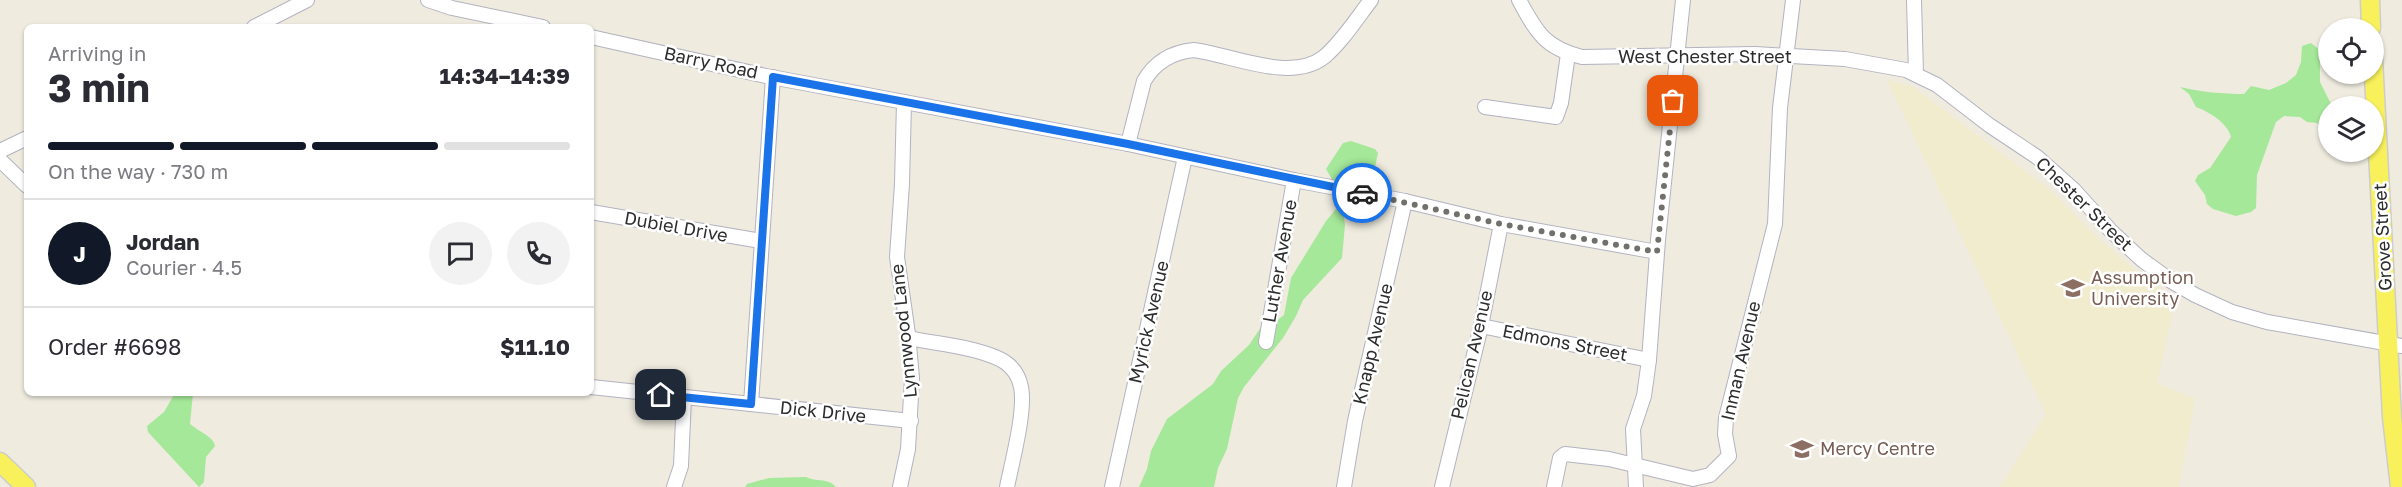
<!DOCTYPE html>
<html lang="en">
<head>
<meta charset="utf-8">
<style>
  :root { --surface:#fff; --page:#f2f2f3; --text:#2b2b33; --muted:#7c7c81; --line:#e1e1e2; --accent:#111827 }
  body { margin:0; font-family:"Golos Text",sans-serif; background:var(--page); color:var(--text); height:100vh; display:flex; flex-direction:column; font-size:22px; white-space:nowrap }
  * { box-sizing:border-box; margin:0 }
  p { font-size:20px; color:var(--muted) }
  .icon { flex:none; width:33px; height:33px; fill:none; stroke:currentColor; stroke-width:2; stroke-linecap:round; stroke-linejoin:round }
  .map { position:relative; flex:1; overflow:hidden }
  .drawer { position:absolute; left:24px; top:24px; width:570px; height:372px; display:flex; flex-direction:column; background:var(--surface); border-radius:9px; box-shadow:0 2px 4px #0004 }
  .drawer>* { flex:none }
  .tools { position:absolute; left:2318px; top:18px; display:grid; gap:12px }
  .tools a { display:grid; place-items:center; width:66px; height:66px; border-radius:50%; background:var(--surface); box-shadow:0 2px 4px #0004; font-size:30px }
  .pin { position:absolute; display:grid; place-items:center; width:51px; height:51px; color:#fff; margin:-26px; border-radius:12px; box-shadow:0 3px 9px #0006 }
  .courier { position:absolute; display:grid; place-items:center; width:60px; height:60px; margin:-30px; border:4px solid #1a73e8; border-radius:50%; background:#fff; color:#222; box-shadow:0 2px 8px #0007 }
  .overview em { font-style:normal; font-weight:700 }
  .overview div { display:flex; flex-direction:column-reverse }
  .overview { display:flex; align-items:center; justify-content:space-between; height:102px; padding:0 24px }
  h1 { font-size:39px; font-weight:700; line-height:45px }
  .bar { display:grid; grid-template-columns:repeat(4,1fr); gap:9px 6px; align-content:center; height:72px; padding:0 24px }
  .bar i { height:8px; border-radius:4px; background:var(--line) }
  .bar .on { background:var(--accent) }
  .bar p { grid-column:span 4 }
  .line { display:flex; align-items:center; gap:15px; padding:0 24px; border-top:2px solid var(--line) }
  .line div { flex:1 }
  .round { display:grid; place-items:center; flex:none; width:63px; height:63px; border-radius:32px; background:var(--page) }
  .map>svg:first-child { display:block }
  .education { fill:#f1ecce }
  .green { fill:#a5e89a }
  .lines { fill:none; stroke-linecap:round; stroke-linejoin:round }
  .minor-casing { stroke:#b3b3c1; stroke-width:16 }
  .major-casing { stroke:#cdcdcd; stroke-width:21 }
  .minor { stroke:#fff; stroke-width:14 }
  .major { stroke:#f8f15b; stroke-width:18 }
  .done { stroke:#71706b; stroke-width:6; stroke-dasharray:0 10.8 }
  .route { stroke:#1a73e8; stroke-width:8 }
  .labels { text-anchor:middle; stroke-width:5; stroke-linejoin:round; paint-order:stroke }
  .street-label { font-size:18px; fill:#2d2d2d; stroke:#fff }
  .education-label { font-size:18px; fill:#785e54; stroke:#fff; text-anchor:start }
</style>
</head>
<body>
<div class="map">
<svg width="2402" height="487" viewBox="0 0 2402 487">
  <rect width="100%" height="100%" fill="#efebdf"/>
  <path class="education" d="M 1887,80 L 1912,86 L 2049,189 L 2100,240 L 2143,277 L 2176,299 L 2157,383 L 2195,399 L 2179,487 L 2000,487 L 2046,414 Z"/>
  <g class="green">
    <path d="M 2311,43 L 2320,50 L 2320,82 L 2332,106 L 2328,106 L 2328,132 L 2325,133 L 2317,123 L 2307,122 L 2300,117 L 2284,116 L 2276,122 L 2257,175 L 2256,208 L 2251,212 L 2236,216 L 2213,209 L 2207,204 L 2205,195 L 2195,181 L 2198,175 L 2210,168 L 2231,137 C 2227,122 2209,112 2196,107 L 2189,94 L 2180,87 C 2202,92 2222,94 2244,94 L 2251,86 L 2269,90 L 2286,83 L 2296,75 L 2301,62 L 2302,46 Z"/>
    <path d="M 1351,141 L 1375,149 L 1378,153 L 1375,167 L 1356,186 L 1333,181 L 1326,169 L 1343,143 Z"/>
    <path d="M 1336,209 L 1343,209 L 1345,225 L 1342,258 L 1303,300 L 1296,316 L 1283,338 L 1244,387 L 1238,398 L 1227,449 L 1218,468 L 1214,487 L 1139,487 L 1147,469 L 1151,451 L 1167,419 L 1213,384 L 1221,371 L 1249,345 L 1261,327 L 1268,327 L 1284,315 L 1291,278 L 1326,221 Z"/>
    <path d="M 175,393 L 193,393 L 190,424 C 198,431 214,437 215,446 L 206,457 L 204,482 L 199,487 L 148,432 L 147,426 L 164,412 Z"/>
    <path d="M 806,477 C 816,482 829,478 836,487 L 745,487 L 747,484 L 769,478 Z"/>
  </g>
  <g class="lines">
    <g class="minor-casing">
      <g id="minor">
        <path d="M 428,0 L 452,8 L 543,27"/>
        <path d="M 1519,0 C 1536,31 1544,48 1582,57 L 1755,54 L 1845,59 L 1906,70 L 1937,85 L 1989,125 L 2037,157 L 2074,190 L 2110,230 L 2141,259 L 2171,281 L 2195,295 L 2232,312 L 2267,322 L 2402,346"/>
        <path d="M 1914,0 L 1916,74"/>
        <path d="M 254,27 L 307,0"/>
        <path d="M 591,37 L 766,76 L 1128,144 L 1144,81 C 1155,62 1173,52 1194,50 C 1232,55 1291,83 1324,57 C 1342,42 1357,18 1371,0"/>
        <path d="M 1485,107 L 1556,117 L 1561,103 L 1568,54"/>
        <path d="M 1128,144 L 1294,180 L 1405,201 L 1501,224 L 1657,252"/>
        <path d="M 0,151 L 27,138"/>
        <path d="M 0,160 L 27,186"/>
        <path d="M 591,212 L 761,241"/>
        <path d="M 1481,326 L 1649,360"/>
        <path d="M 909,338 C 937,344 968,346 995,357 C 1008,362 1018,372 1021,387 C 1026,410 1012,462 1007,487"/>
        <path d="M 1266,342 L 1294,180"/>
        <path d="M 591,387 L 911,421"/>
        <path d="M 751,404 L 773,77"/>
        <path d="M 674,487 L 681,466 L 684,397"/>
        <path d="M 900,487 L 908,449 L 912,378 L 908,334 L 897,257 L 902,184 L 904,102"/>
        <path d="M 1112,487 L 1185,157"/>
        <path d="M 1344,487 L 1355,421 L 1405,201"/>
        <path d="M 1442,487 L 1481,326 L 1501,224"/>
        <path d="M 1554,487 L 1560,458 L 1565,454 L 1609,459 L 1693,479 L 1710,475 L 1729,456 L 1725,434 L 1726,418 L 1775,224 L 1780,108 L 1793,0"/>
        <path d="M 1636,487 L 1633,429 L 1644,396 L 1649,360 L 1658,240 L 1683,0"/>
      </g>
    </g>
    <g class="major-casing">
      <g id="major">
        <path d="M 2370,0 L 2371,28"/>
        <path d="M 2373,58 L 2392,417 L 2400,487"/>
        <path d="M 0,462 L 26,487"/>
      </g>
    </g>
    <use href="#minor" class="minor"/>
    <use href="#major" class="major"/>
  </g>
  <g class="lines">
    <path class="done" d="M 1362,193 L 1501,224 L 1657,252 L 1673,101"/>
    <path class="route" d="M 661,395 L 751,404 L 773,77 L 1128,144 L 1362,193"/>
  </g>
  <defs>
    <g id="university-bare" transform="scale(1.8)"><path d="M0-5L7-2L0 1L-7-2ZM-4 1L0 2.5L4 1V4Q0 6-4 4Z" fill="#8d6e63" stroke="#fff" stroke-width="2.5" paint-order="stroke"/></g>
    <g id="school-bare" transform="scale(1.8)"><path d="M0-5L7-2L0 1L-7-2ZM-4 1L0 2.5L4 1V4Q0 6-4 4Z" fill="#8d6e63" stroke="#fff" stroke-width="2.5" paint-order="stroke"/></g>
  </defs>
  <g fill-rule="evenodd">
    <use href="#university-bare" x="2073" y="288"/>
    <use href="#school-bare" x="1802" y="449"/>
  </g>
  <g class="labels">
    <g class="street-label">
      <text x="1705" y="63">West Chester Street</text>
      <text transform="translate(711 63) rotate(12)" y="6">Barry Road</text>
      <text transform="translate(2084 204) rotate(44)" y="6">Chester Street</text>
      <text transform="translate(676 227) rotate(10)" y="6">Dubiel Drive</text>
      <text transform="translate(2383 237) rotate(-93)" y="6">Grove Street</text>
      <text transform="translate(1280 261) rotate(-80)" y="6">Luther Avenue</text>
      <text transform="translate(1149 322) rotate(-77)" y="6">Myrick Avenue</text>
      <text transform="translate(904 331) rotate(-96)" y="6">Lynnwood Lane</text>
      <text transform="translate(1565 343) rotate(11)" y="6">Edmons Street</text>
      <text transform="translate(1373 344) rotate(-77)" y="6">Knapp Avenue</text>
      <text transform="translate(1472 355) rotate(-77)" y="6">Pelican Avenue</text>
      <text transform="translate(1741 361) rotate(-77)" y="6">Inman Avenue</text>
      <text transform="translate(823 412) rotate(6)" y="6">Dick Drive</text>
    </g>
    <g class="education-label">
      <text x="2091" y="284">Assumption<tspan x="2091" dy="21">University</tspan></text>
      <text x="1820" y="455">Mercy Centre</text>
    </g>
  </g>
</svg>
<div class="tools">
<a><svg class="icon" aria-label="locate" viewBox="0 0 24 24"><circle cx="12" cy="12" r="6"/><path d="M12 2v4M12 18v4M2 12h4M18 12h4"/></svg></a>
<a><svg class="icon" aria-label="layers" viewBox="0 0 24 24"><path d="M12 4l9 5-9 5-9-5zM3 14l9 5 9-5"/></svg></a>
</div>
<div class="pin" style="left:1673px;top:101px;background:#ea580c"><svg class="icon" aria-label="bag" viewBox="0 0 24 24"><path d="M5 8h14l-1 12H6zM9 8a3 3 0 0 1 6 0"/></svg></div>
<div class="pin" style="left:661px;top:395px;background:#1f2937"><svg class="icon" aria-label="home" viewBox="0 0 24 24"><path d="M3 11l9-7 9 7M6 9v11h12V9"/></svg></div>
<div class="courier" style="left:1362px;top:193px"><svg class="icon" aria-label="car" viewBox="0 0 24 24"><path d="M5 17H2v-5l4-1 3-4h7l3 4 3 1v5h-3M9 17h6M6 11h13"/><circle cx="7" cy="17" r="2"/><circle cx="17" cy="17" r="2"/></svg></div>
<section class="drawer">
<div class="overview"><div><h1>3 min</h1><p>Arriving in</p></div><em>14:34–14:39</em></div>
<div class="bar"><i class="on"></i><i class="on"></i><i class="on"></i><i></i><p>On the way · 730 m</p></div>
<div class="line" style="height:108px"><b class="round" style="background:var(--accent);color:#fff">J</b><div><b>Jordan</b><p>Courier · 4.5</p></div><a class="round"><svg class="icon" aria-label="chat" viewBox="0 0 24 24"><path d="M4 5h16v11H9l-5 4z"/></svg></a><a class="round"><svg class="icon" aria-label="phone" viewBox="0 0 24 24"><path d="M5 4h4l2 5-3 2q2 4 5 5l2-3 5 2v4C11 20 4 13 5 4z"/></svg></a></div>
<div class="line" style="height:78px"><div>Order #6698</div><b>$11.10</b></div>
</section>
</div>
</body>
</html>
